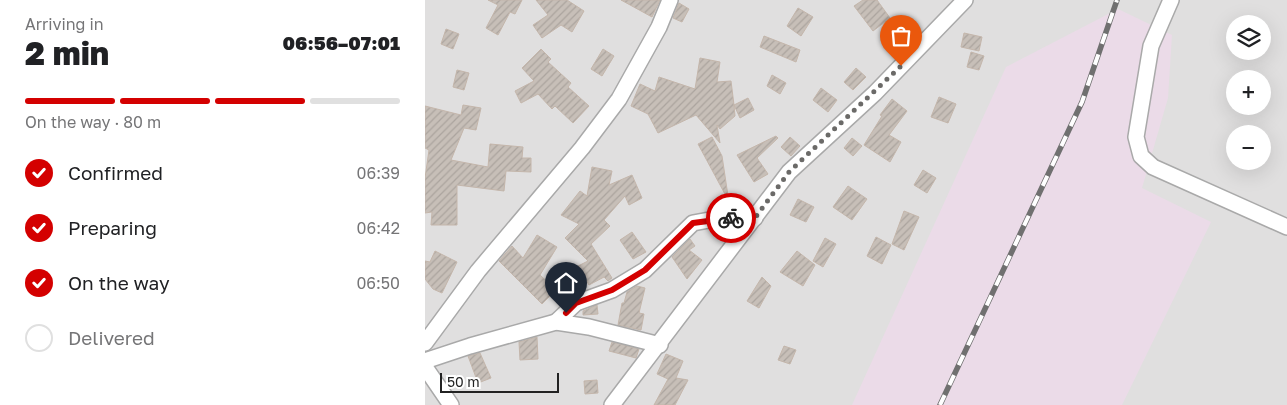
<!DOCTYPE html>
<html lang="en">
<head>
<meta charset="utf-8">
<style>
  :root { --surface:#fff; --page:#f2f2f2; --text:#202124; --muted:#757577; --line:#e0e0e0; --accent:#d40000 }
  body { margin:0; font-family:"Golos Text",sans-serif; background:var(--page); color:var(--text); height:100vh; display:flex; flex-direction:column; font-size:19px; white-space:nowrap }
  * { box-sizing:border-box; margin:0 }
  p { font-size:16px; color:var(--muted) }
  .icon { flex:none; width:28px; height:28px; fill:none; stroke:currentColor; stroke-width:2; stroke-linecap:round; stroke-linejoin:round }
  .map { position:relative; flex:1; overflow:hidden }
  .panel { display:flex; flex-direction:column; background:var(--surface); width:425px }
  .panel>* { flex:none }
  .tools { position:absolute; left:801px; top:15px; display:grid; gap:10px }
  .tools a { display:grid; place-items:center; width:45px; height:45px; border-radius:50%; background:var(--surface); box-shadow:0 5px 20px #0002; font-size:25px }
  .scale { position:absolute; left:15px; bottom:12px; width:119px; box-sizing:border-box; padding-left:5px; border:2px solid #222; border-top:0; font-size:14px; line-height:18px; white-space:nowrap; color:#222; -webkit-text-stroke:4px #fff; paint-order:stroke }
  .pin { position:absolute; display:grid; place-items:center; width:42px; height:42px; color:#fff; margin:-51px -21px; border-radius:50% 50% 50% 0; rotate:-45deg; box-shadow:0 0 5px #0007 }
  .pin .icon { rotate:45deg }
  .courier { position:absolute; display:grid; place-items:center; width:50px; height:50px; margin:-25px; border:4px solid #d40000; border-radius:50%; background:#fff; color:#222; box-shadow:0 1px 6px #0007 }
  .summary em { font-style:normal; font-weight:800 }
  .summary div { display:flex; flex-direction:column-reverse }
  .summary { display:flex; align-items:center; justify-content:space-between; height:85px; padding:0 25px }
  h1 { font-size:32px; font-weight:800; line-height:38px }
  .bar { display:grid; grid-template-columns:repeat(4,1fr); gap:8px 5px; align-content:center; height:60px; padding:0 25px }
  .bar i { height:6px; border-radius:4px; background:var(--line) }
  .bar .on { background:var(--accent) }
  .bar p { grid-column:span 4 }
  ol { padding:0 25px; list-style:none }
  li { display:flex; align-items:center; gap:15px; height:55px }
  li p { margin-inline-start:auto }
  li .icon { padding:5px; border-radius:50%; background:var(--accent); color:#fff; stroke-width:4 }
  li:last-child { color:var(--muted) }
  li i { width:28px; height:28px; border:2px solid var(--line); border-radius:50% }
  main { display:flex; flex:1; min-height:0 }
  .map>svg:first-child { display:block }
  .residential { fill:#e0dfdf; fill-rule:evenodd }
  .railway { fill:#ebdbe8 }
  .building { fill:url(#building-hatch); stroke:#c4b6ab }
  .lines { fill:none; stroke-linecap:round; stroke-linejoin:round }
  .street-casing { stroke:#a9a9a9; stroke-width:18 }
  .street { stroke:#fff; stroke-width:15 }
  .rail-casing { stroke:#707070; stroke-width:5.5 }
  .rail { stroke:#fff; stroke-width:4; stroke-dasharray:11; stroke-linecap:butt }
  .done { stroke:#6b6a68; stroke-width:5; stroke-dasharray:0 9 }
  .route { stroke:#d40000; stroke-width:6 }
</style>
</head>
<body>
<main>
<section class="panel">
<div class="summary"><div><h1>2 min</h1><p>Arriving in</p></div><em>06:56–07:01</em></div>
<div class="bar"><i class="on"></i><i class="on"></i><i class="on"></i><i></i><p>On the way · 80 m</p></div>
<ol>
<li><svg class="icon" aria-label="check" viewBox="0 0 24 24"><path d="M5 12l5 5 9-10"/></svg>Confirmed<p>06:39</p></li>
<li><svg class="icon" aria-label="check" viewBox="0 0 24 24"><path d="M5 12l5 5 9-10"/></svg>Preparing<p>06:42</p></li>
<li><svg class="icon" aria-label="check" viewBox="0 0 24 24"><path d="M5 12l5 5 9-10"/></svg>On the way<p>06:50</p></li>
<li><i></i>Delivered</li>
</ol>
</section>
<div class="map">
<svg width="862" height="405" viewBox="0 0 862 405">
  <defs>
    <pattern id="building-hatch" width="6" height="6" patternUnits="userSpaceOnUse" patternTransform="scale(1.25)"><rect width="6" height="6" fill="#c7bfb8"/><path d="M-1 1l2-2M0 6l6-6M5 7l2-2" fill="none" stroke="#aba49e"/></pattern>
  </defs>
  <rect width="100%" height="100%" fill="#f2efe9"/>
  <path class="residential" d="M 0,0 L 862,0 L 862,405 L 0,405 ZM 810,24 L 838,24 L 838,51 L 810,51 ZM 810,79 L 838,79 L 838,106 L 810,106 ZM 810,134 L 838,134 L 838,161 L 810,161 Z"/>
  <path class="railway" d="M 693,9 L 747,35 L 743,98 L 717,188 L 786,222 L 697,405 L 427,405 L 581,67 Z"/>
  <g class="building">
    <path d="M 63,0 L 97,0 L 90,14 L 85,12 L 73,35 L 61,28 L 73,5 Z"/>
    <path d="M 111,0 L 142,0 L 159,11 L 147,32 L 136,25 L 117,38 L 108,25 L 123,15 Z"/>
    <path d="M 196,0 L 235,0 L 227,17 Z"/>
    <path d="M 438,0 L 452,0 L 465,18 L 448,31 L 429,6 Z"/>
    <path d="M 254,3 L 264,9 L 257,22 L 248,18 Z"/>
    <path d="M 373,8 L 388,17 L 376,36 L 362,26 Z"/>
    <path d="M 21,29 L 34,34 L 28,49 L 16,44 Z"/>
    <path d="M 539,33 L 557,37 L 554,51 L 536,47 Z"/>
    <path d="M 339,36 L 375,50 L 371,62 L 335,47 Z"/>
    <path d="M 116,49 L 126,59 L 123,62 L 146,83 L 143,87 L 164,106 L 148,123 L 130,106 L 127,109 L 113,94 L 96,103 L 90,91 L 109,81 L 97,68 Z"/>
    <path d="M 178,49 L 189,56 L 177,76 L 166,69 Z"/>
    <path d="M 546,52 L 559,56 L 554,70 L 542,67 Z"/>
    <path d="M 275,58 L 295,62 L 292,82 L 306,81 L 309,105 L 323,98 L 329,110 L 315,118 L 309,105 L 310,116 L 295,129 L 292,125 L 295,143 L 271,115 L 233,133 L 223,114 L 206,106 L 215,84 L 230,91 L 234,77 L 270,89 Z"/>
    <path d="M 431,68 L 441,77 L 428,90 L 419,82 Z"/>
    <path d="M 32,70 L 44,73 L 39,90 L 28,87 Z"/>
    <path d="M 347,75 L 361,83 L 355,94 L 342,86 Z"/>
    <path d="M 396,88 L 412,100 L 403,112 L 388,100 Z"/>
    <path d="M 514,97 L 531,104 L 523,123 L 506,117 Z"/>
    <path d="M 467,99 L 482,111 L 464,135 L 476,142 L 465,162 L 439,145 L 457,116 L 455,115 Z"/>
    <path d="M 38,105 L 56,108 L 51,130 L 39,128 L 26,160 L 63,167 L 65,144 L 98,147 L 97,158 L 106,158 L 106,172 L 81,171 L 79,191 L 32,185 L 32,225 L 6,225 L 7,212 L 0,213 L 0,178 L 4,150 L 0,148 L 0,106 L 36,115 Z"/>
    <path d="M 351,136 L 353,138 L 332,158 L 343,174 L 329,182 L 312,155 Z"/>
    <path d="M 287,137 L 297,156 L 303,196 L 301,196 L 273,144 Z"/>
    <path d="M 365,137 L 375,146 L 366,156 L 356,147 Z"/>
    <path d="M 427,138 L 437,146 L 428,156 L 419,148 Z"/>
    <path d="M 167,167 L 187,171 L 184,185 L 207,175 L 217,198 L 204,205 L 200,196 L 179,220 L 185,226 L 166,244 L 187,278 L 183,281 L 179,277 L 164,285 L 153,266 L 163,261 L 140,238 L 154,224 L 136,215 L 155,191 L 162,196 Z"/>
    <path d="M 498,170 L 511,178 L 502,193 L 489,185 Z"/>
    <path d="M 423,186 L 442,199 L 427,220 L 408,207 Z"/>
    <path d="M 373,199 L 389,207 L 381,222 L 365,215 Z"/>
    <path d="M 479,211 L 494,217 L 479,250 L 467,244 Z"/>
    <path d="M 207,232 L 221,252 L 208,259 L 195,240 Z"/>
    <path d="M 112,235 L 132,247 L 115,275 L 131,290 L 117,304 L 74,261 L 87,246 L 98,258 Z"/>
    <path d="M 451,237 L 466,245 L 457,264 L 442,256 Z"/>
    <path d="M 400,238 L 411,244 L 398,267 L 388,261 Z"/>
    <path d="M 265,239 L 270,246 L 264,250 L 277,260 L 262,279 L 247,257 Z"/>
    <path d="M 10,251 L 32,262 L 17,293 L 8,289 L 0,279 L 0,261 L 5,262 Z"/>
    <path d="M 372,251 L 390,265 L 378,286 L 355,272 Z"/>
    <path d="M 337,277 L 346,286 L 334,308 L 322,301 Z"/>
    <path d="M 212,286 L 220,288 L 214,313 L 219,314 L 216,330 L 193,325 L 197,303 L 199,303 L 202,292 Z"/>
    <path d="M 172,305 L 173,314 L 158,315 L 158,311 Z"/>
    <path d="M 112,337 L 113,359 L 95,360 L 94,342 Z"/>
    <path d="M 187,342 L 214,349 L 211,358 L 184,351 Z"/>
    <path d="M 359,346 L 371,350 L 365,364 L 353,360 Z"/>
    <path d="M 55,353 L 66,378 L 53,383 L 43,356 Z"/>
    <path d="M 241,354 L 258,361 L 251,378 L 263,380 L 250,405 L 229,405 L 243,379 L 232,374 Z"/>
    <path d="M 172,380 L 173,393 L 160,394 L 159,381 Z"/>
  </g>
  <g class="lines">
    <g class="street-casing">
      <g id="street">
        <path d="M 746,0 L 726,46 L 711,137 L 716,156 L 728,167 L 862,227"/>
        <path d="M 131,322 L 151,303 L 187,290 L 220,270 L 268,223 L 295,218 L 330,218"/>
        <path d="M 0,343 L 53,271 L 157,148 L 194,99 L 234,27 L 245,0"/>
        <path d="M 0,361 L 45,346 L 131,322 L 164,327 L 235,345"/>
        <path d="M 0,367 L 26,405"/>
        <path d="M 187,405 L 364,172 L 450,93 L 540,0"/>
      </g>
    </g>
    <use href="#street" class="street"/>
    <g class="rail-casing">
      <path id="rail" d="M 515,405 L 657,102 L 692,0"/>
    </g>
    <use href="#rail" class="rail"/>
  </g>
  <g class="lines">
    <path class="done" d="M 306,218 L 330,218 L 364,172 L 476,66"/>
    <path class="route" d="M 141,313 L 151,303 L 187,290 L 220,270 L 268,223 L 306,218"/>
  </g>
</svg>
<div class="tools">
<a><svg class="icon" aria-label="layers" viewBox="0 0 24 24"><path d="M12 4l9 5-9 5-9-5zM3 14l9 5 9-5"/></svg></a>
<a>+</a>
<a>−</a>
</div>
<div class="scale">50 m</div>
<div class="pin" style="left:476px;top:66px;background:#ea580c"><svg class="icon" aria-label="bag" viewBox="0 0 24 24"><path d="M5 8h14l-1 12H6zM9 8a3 3 0 0 1 6 0"/></svg></div>
<div class="pin" style="left:141px;top:313px;background:#1f2937"><svg class="icon" aria-label="home" viewBox="0 0 24 24"><path d="M3 11l9-7 9 7M6 9v11h12V9"/></svg></div>
<div class="courier" style="left:306px;top:218px"><svg class="icon" aria-label="bike" viewBox="0 0 24 24"><circle cx="6" cy="16" r="4"/><circle cx="18" cy="16" r="4"/><path d="M6 16l4-8h5l3 8M10 8l3 8H6M13 5h3"/></svg></div>
</div>
</main>
</body>
</html>
